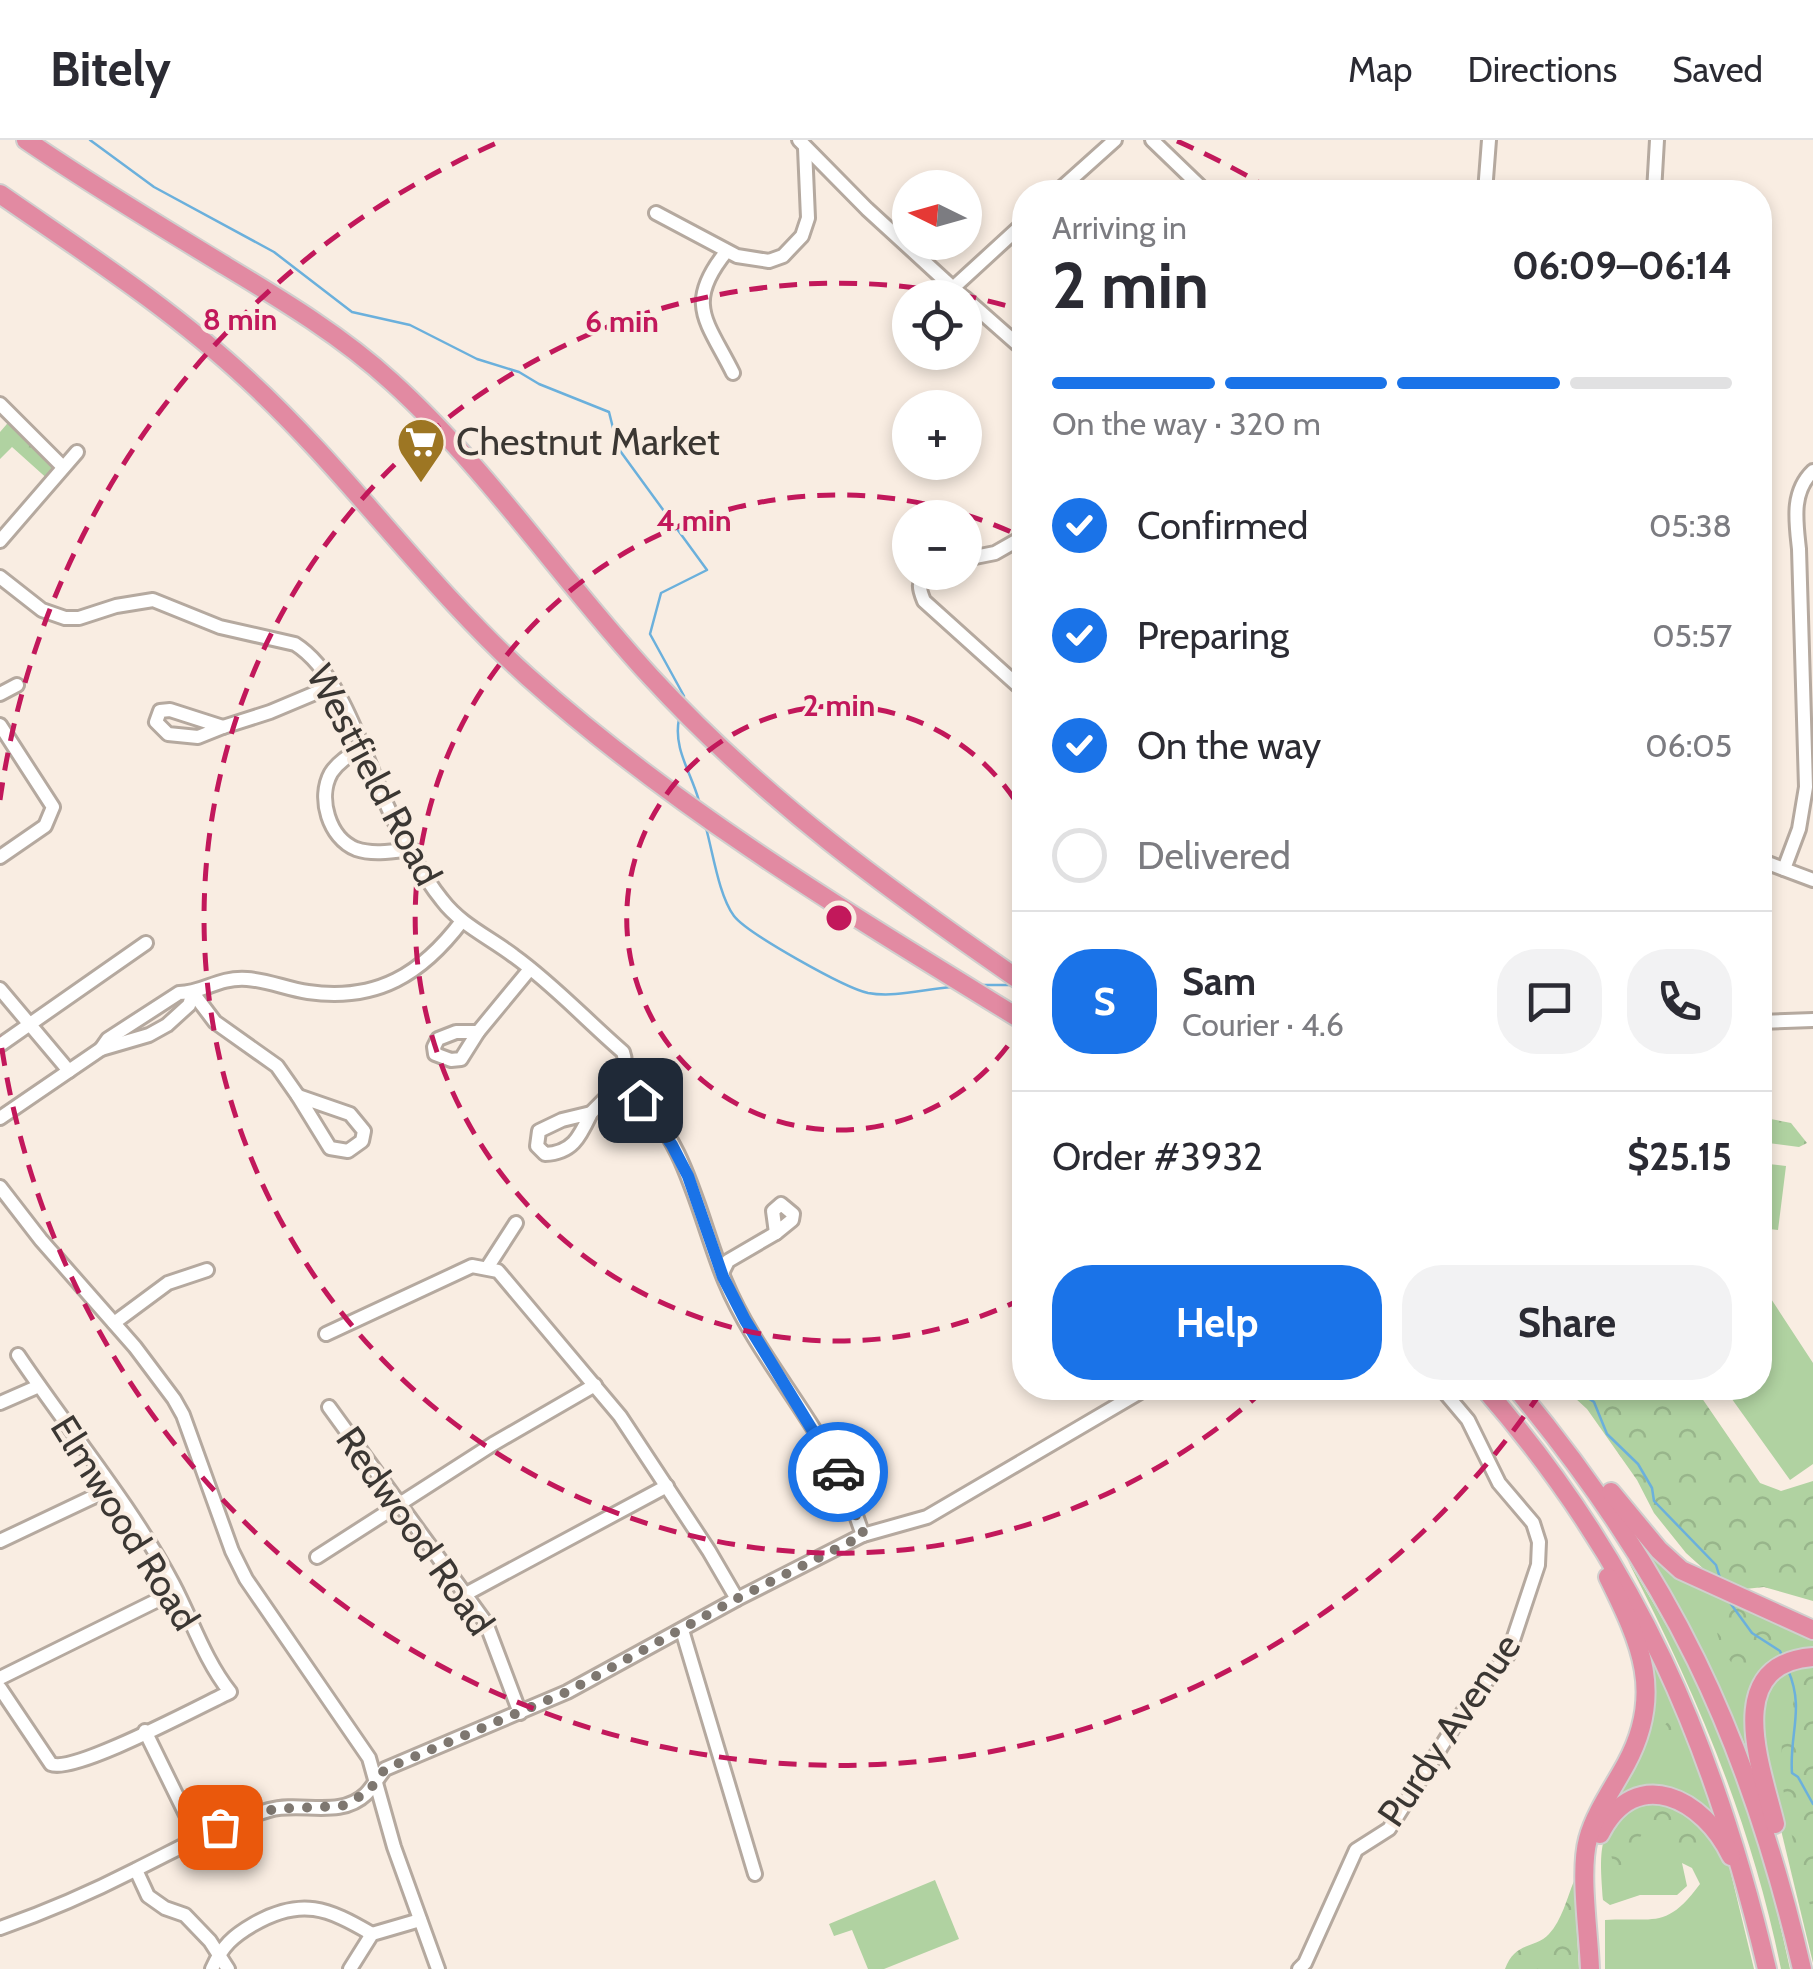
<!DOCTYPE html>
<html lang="en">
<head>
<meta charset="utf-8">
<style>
  :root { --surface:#fff; --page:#f2f2f3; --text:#2b2b33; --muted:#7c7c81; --line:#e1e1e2; --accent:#1a73e8 }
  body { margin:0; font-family:Cabin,sans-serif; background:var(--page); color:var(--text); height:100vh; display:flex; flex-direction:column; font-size:38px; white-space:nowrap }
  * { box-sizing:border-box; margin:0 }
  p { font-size:32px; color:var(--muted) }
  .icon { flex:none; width:55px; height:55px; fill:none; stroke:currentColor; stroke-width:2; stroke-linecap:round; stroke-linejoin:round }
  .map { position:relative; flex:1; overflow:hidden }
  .side { position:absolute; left:1012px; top:40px; width:760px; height:1220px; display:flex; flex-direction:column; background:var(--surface); border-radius:40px; box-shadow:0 5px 15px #0003 }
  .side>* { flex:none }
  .needle { width:65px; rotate:275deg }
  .fabs { position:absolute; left:892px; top:30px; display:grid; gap:20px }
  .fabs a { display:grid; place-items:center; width:90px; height:90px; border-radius:50%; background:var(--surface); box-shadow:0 5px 15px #0003; font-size:50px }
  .pin { position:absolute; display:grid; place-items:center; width:85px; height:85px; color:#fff; margin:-42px; border-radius:20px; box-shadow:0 5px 15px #0006 }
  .courier { position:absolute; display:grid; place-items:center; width:100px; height:100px; margin:-50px; border:8px solid #1a73e8; border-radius:50%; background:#fff; color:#222; box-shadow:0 2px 12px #0007 }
  .summary em { font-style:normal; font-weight:700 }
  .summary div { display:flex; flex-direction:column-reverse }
  .summary { display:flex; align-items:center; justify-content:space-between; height:170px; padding:0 40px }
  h1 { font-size:65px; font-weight:700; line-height:75px }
  .bar { display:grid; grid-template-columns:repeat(4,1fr); gap:15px 10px; align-content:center; height:120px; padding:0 40px }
  .bar i { height:12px; border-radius:8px; background:var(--line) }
  .bar .active { background:var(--accent) }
  .bar p { grid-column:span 4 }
  .line { display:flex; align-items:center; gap:25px; padding:0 40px; border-top:2px solid var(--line) }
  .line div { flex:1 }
  .round { display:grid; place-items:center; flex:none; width:105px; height:105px; border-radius:40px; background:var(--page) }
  ol { padding:0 40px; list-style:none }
  li { display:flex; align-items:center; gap:30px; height:110px }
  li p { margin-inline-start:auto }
  li .icon { padding:10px; border-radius:50%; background:var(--accent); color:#fff; stroke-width:4 }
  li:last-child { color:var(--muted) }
  li i { width:55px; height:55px; border:5px solid var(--line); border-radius:50% }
  .button { display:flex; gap:20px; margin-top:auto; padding:20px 40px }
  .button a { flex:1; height:115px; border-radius:40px; background:var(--accent); color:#fff; font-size:40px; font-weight:700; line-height:115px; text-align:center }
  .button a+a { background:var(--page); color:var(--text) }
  header { display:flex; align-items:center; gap:60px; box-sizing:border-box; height:140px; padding:0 50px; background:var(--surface); border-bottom:2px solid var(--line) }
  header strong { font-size:48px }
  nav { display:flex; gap:55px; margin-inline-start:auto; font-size:35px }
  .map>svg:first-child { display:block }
  .green { fill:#b0d2a1 }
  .forest { fill:url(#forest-crowns) }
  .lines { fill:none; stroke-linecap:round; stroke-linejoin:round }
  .stream { stroke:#6bb0dc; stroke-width:2.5 }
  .minor-casing { stroke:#b5a99f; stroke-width:18 }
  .highway-casing { stroke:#d0cfce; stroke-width:22 }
  .minor { stroke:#fff; stroke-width:12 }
  .highway { stroke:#e28aa2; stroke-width:18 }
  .done { stroke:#7e7770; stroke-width:10; stroke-dasharray:0 18 }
  .route { stroke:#1a73e8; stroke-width:12 }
  .ring { fill:none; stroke:#c2185b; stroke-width:5; stroke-dasharray:18 12 }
  .labels { text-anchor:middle; stroke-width:8; stroke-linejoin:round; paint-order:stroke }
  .poi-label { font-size:38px; fill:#3b3733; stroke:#f9ede2; text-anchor:start }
  .street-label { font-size:38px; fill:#3b3733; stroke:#f9ede2 }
  .centre { fill:#c2185b; stroke:#f9ede2; stroke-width:5 }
  .ring-label { font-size:30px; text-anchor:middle; font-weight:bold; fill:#c2185b; stroke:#f9ede2; stroke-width:8; stroke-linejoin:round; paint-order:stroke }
</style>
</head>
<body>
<header>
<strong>Bitely</strong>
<nav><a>Map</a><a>Directions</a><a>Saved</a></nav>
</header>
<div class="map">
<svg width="1813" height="1829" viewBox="0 0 1813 1829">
  <defs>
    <pattern id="forest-crowns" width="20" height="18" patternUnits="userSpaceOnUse" patternTransform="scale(2.5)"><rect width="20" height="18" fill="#b0d2a1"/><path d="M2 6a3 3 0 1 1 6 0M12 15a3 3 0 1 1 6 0" fill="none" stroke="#98b58b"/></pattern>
  </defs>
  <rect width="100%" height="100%" fill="#f9ede2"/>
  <g class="green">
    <path d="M 1760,1023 L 1786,1026 L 1778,1090 L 1760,1088 Z"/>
    <path d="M 1760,1142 L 1813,1223 L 1813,1324 L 1790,1340 L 1724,1248 L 1760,1248 Z"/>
    <path d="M 1644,1405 L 1813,1495 L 1813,1513 L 1765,1532 L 1752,1621 L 1708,1521 Z"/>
    <path d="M 1627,1419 C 1661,1475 1696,1534 1721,1595 C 1751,1669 1773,1750 1790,1829 L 1781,1829 C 1751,1681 1696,1553 1627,1419 Z"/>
    <path d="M 1647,1504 L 1668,1548 L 1720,1682 L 1684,1656 L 1609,1672 L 1639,1609 Z"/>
    <path d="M 1813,1523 L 1813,1823 L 1762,1611 L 1764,1552 L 1780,1534 Z"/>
    <path d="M 1649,1663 L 1689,1672 L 1727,1717 L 1754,1829 L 1605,1829 L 1605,1780 C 1655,1777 1666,1790 1700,1744 L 1692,1728 L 1682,1723 L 1687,1746 L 1677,1755 L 1640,1755 L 1610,1765 L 1603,1760 C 1600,1713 1594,1677 1649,1663 Z"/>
    <path d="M 935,1740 L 959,1799 L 884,1829 L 868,1829 L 852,1790 L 834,1796 L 829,1784 Z"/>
  </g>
  <g class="forest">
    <path d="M 13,277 L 63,327 L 51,342 L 12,307 L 0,319 L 0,292 Z"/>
    <path d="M 1760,977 L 1791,983 L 1807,1003 L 1799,1007 L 1760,1002 Z"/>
    <path d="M 1564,1248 L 1695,1248 L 1760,1343 L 1781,1351 L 1813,1341 L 1813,1461 L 1764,1447 L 1745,1449 L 1707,1432 L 1686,1413 L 1654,1373 L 1637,1340 L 1587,1269 Z"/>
    <path d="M 1721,1461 L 1788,1491 L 1796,1498 C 1793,1510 1789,1516 1778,1523 C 1768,1528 1759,1535 1747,1532 C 1723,1527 1710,1484 1717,1463 Z"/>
    <path d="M 1800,1529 L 1813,1529 L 1813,1776 C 1799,1720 1773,1647 1784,1589 C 1786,1579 1792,1570 1794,1560 C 1797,1549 1794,1539 1800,1529 Z"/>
    <path d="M 1669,1580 L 1677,1585 L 1679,1605 L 1677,1617 L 1669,1621 C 1652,1609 1657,1594 1669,1580 Z"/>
    <path d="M 1664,1670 C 1682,1675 1691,1681 1699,1699 L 1695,1708 C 1675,1707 1661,1698 1642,1694 L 1626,1719 L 1628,1728 L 1623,1733 C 1606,1722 1607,1697 1624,1683 C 1634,1675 1652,1673 1664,1670 Z"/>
    <path d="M 1574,1741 L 1579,1829 L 1505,1829 C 1515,1801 1535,1809 1549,1794 C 1562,1780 1567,1758 1574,1741 Z"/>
  </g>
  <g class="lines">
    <g class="stream">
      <path d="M 90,0 L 154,47 L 274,112 L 352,172 L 410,185 L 477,219 L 519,232 L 539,244 L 609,272 L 618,308 L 707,430 L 661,453 L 650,494 L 684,556 L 683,561"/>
      <path d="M 679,579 C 673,609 691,632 699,661"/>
      <path d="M 706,688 C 713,713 719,756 734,776 C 748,794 845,848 868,853 C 895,858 924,849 952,847"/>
      <path d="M 980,845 L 1012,845"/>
      <path d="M 1573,1248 L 1594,1262 L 1607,1294 L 1638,1324 L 1652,1348 L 1654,1361 L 1716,1425 L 1720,1438"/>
      <path d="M 1728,1460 L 1752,1493 L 1780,1511 L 1783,1518"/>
      <path d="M 1788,1530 C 1805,1569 1789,1594 1792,1633 L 1798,1637 L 1813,1664"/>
    </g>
    <g class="minor-casing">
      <g id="minor">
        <path d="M 799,0 L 867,69 L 964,158"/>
        <path d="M 1152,0 L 1206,52"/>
        <path d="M 1057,52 L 1115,0"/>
        <path d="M 1485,52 L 1489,0"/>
        <path d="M 1654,52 L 1657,0"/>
        <path d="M 656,73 L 737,116 L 769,121 L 783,116 L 802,96 L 808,78 L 805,8"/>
        <path d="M 726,112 C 684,164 707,181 733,233"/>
        <path d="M 953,148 L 1025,82"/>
        <path d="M 965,158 L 1025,211"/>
        <path d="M 0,264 L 63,327"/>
        <path d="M 0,401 L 77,312"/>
        <path d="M 965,419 L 995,413 L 1025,396"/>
        <path d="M 927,432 C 917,442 919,449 924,461 L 1025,552"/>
        <path d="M 0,437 L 42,470 L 65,478 L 79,478 L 116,466 L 153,460 L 220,487 L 295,504 C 341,533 363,613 385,661 C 398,691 421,734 442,760 C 461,785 489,797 514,816 C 553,844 587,881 623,912 C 632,937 607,956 591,973"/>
        <path d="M 0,554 L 17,545"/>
        <path d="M 170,570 L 223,587 L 198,597 L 168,594 L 156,582 L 160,571 Z"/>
        <path d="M 0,585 L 53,667 L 45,686 L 0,717"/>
        <path d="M 223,587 L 270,572 L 332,546"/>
        <path d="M 361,608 C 350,615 338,622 331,633 C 317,658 329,698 356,709 C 373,715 395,711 412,709"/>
        <path d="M 1760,720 L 1813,740"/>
        <path d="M 1784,729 L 1799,689 L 1806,647 L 1799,409 C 1796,381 1791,352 1813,331"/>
        <path d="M 0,849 L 69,931"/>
        <path d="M 193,853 L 215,882 L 277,926 L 298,956"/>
        <path d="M 1760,882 L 1813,880"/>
        <path d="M 456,892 L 478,892 L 461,919 L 451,920 L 435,914 L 434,907 L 438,899 Z"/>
        <path d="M 478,892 L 530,829"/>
        <path d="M 0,905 L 146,803"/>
        <path d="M 101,909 L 108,899 L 179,853 C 204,853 217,837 247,839 C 267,840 287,849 308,852 C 377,862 422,834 462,781"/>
        <path d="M 631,953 C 686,994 700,1082 725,1141 C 754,1211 809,1270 841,1338 C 850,1356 856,1376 863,1395"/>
        <path d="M 298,956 L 350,974 L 364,991 L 362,1001 L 348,1011 L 330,1008 Z"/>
        <path d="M 591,973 C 580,996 573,1013 545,1014 L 537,1006 L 539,991 L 562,980 Z"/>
        <path d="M 0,978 L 101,909 L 149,895 L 167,885 L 189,865 L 193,853"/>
        <path d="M 0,1047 L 41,1100 L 135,1207 L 174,1259 L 183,1275 L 232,1411 L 246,1439 L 369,1618 L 394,1707 L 438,1829"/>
        <path d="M 781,1064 L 793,1074 L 792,1080 L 776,1093 L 773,1071 Z"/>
        <path d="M 487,1128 L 516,1083"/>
        <path d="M 723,1131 L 728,1121 L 776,1093"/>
        <path d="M 114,1183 L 168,1143 L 207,1130"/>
        <path d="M 326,1194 L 472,1126 L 498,1131 L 620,1276 L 709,1411 L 737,1459"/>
        <path d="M 0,1263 L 39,1246"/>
        <path d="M 329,1267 L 486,1483 L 520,1573"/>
        <path d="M 0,1401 L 112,1348"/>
        <path d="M 317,1417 L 493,1304 L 595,1245"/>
        <path d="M 464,1455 L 667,1346"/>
        <path d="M 682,1490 L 755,1734"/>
        <path d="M 0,1538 L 176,1451"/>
        <path d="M 0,1548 L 51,1624 C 74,1634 200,1566 230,1552 C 204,1519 192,1480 173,1444 C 130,1363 69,1291 18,1215"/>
        <path d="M 145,1591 L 197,1697"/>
        <path d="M 136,1730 L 148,1756 L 165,1768 L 185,1775 L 210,1801 L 228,1829"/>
        <path d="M 0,1788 C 46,1772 92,1752 135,1730 C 180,1708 221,1684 269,1670 C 301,1661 340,1679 366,1654 C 373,1647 378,1637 385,1629 L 567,1552 L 737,1459 L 863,1395 L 927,1377 L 1147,1248"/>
        <path d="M 212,1829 C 222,1806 233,1796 254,1784 C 301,1757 328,1768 372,1794"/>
        <path d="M 350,1829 L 372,1794 L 420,1780"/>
        <path d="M 1299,1829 L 1305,1823 L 1356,1710 L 1389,1689 L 1470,1561 L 1508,1515 L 1538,1425 L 1539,1402 L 1533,1383 L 1499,1343 L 1468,1280 L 1441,1248"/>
      </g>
    </g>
    <g class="highway-casing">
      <g id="highway">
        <path d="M 26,0 C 90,44 157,84 224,125 C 282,160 342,196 392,242 C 489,330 562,441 651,537 C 764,660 889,750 1025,844"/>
        <path d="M 0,54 C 85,113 172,169 248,240 C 348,332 427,446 528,537 C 680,673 853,776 1025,882"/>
        <path d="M 1484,1248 C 1637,1423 1714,1605 1767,1829"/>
        <path d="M 1516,1248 C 1670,1434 1747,1594 1802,1829"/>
        <path d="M 1611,1352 L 1659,1410 L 1681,1430 L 1813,1490"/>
        <path d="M 1775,1684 C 1762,1629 1720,1524 1813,1517"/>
        <path d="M 1600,1694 C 1636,1623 1704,1659 1731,1716"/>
        <path d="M 1590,1829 C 1589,1794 1579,1732 1588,1699 C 1595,1673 1613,1648 1626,1624 C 1664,1554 1641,1504 1608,1437"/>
      </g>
    </g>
    <use href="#minor" class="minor"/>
    <use href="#highway" class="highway"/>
  </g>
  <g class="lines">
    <path class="done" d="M 220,1687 L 274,1669 L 342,1666 L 368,1652 L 385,1629 L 567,1552 L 736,1459 L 864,1395 L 838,1332"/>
    <path class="route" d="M 640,960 L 672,1005 L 688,1036 L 723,1137 L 745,1180 L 838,1332"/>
  </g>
  <g class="ring">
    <path d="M1024 881A212 212 0 1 1 1024 675"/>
    <path d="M1024 1158A423 423 0 1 1 1024 398"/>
    <path d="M1264 1250A635 635 0 1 1 1025 171"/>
    <path d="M1541 1252A847 847 0 0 1 0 896M0 660A847 847 0 0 1 501 1M1177 1A847 847 0 0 1 1275 52"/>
  </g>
  <defs>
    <g id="supermarket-pin" transform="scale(2.5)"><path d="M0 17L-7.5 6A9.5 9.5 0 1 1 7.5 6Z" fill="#9d7623" stroke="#f9ede2"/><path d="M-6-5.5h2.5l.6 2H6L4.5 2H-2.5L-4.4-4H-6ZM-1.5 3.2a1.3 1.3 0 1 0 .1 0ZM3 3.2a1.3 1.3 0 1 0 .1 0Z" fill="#fff"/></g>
  </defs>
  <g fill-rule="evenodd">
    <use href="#supermarket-pin" x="421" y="302"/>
  </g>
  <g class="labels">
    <g class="poi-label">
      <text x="456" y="315">Chestnut Market</text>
    </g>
    <g class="street-label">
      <text transform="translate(374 635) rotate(62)" y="13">Westfield Road</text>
      <text transform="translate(125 1383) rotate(58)" y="13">Elmwood Road</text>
      <text transform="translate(415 1391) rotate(55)" y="13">Redwood Road</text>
      <text transform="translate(1449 1590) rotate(-56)" y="13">Purdy Avenue</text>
    </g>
  </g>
  <circle cx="839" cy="778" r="15" class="centre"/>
  <g class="ring-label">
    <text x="240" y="190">8 min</text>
    <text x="622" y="192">6 min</text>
    <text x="694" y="391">4 min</text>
    <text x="839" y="576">2 min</text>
  </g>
</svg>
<div class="fabs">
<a><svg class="needle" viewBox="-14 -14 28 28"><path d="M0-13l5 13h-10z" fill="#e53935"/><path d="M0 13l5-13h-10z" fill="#7c7c81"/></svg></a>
<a><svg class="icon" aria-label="locate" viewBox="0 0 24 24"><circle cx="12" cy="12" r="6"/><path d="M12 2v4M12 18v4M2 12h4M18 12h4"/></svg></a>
<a>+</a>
<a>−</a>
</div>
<div class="pin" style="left:220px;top:1687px;background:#ea580c"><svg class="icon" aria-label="bag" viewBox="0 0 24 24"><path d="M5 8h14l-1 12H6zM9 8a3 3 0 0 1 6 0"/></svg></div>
<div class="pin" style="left:640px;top:960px;background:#1f2937"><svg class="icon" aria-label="home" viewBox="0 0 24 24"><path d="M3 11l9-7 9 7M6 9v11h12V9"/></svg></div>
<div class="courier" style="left:838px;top:1332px"><svg class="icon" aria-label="car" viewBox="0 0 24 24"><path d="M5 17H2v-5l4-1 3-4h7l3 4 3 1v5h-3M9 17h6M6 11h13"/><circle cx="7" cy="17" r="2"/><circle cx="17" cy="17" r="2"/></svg></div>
<section class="side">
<div class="summary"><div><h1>2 min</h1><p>Arriving in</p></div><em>06:09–06:14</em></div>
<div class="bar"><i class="active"></i><i class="active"></i><i class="active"></i><i></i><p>On the way · 320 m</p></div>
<ol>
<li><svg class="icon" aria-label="check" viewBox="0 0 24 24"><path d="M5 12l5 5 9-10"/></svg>Confirmed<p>05:38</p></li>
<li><svg class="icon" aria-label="check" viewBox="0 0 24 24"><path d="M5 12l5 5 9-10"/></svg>Preparing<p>05:57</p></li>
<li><svg class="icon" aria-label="check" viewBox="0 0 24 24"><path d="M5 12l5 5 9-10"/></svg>On the way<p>06:05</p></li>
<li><i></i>Delivered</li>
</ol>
<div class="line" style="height:180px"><b class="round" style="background:var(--accent);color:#fff">S</b><div><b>Sam</b><p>Courier · 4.6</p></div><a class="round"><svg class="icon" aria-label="chat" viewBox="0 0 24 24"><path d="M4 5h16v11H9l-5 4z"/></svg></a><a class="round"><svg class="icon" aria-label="phone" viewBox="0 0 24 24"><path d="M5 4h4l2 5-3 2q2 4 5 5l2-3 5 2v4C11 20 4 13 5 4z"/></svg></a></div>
<div class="line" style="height:130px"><div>Order #3932</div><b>$25.15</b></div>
<div class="button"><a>Help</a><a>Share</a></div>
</section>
</div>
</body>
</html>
